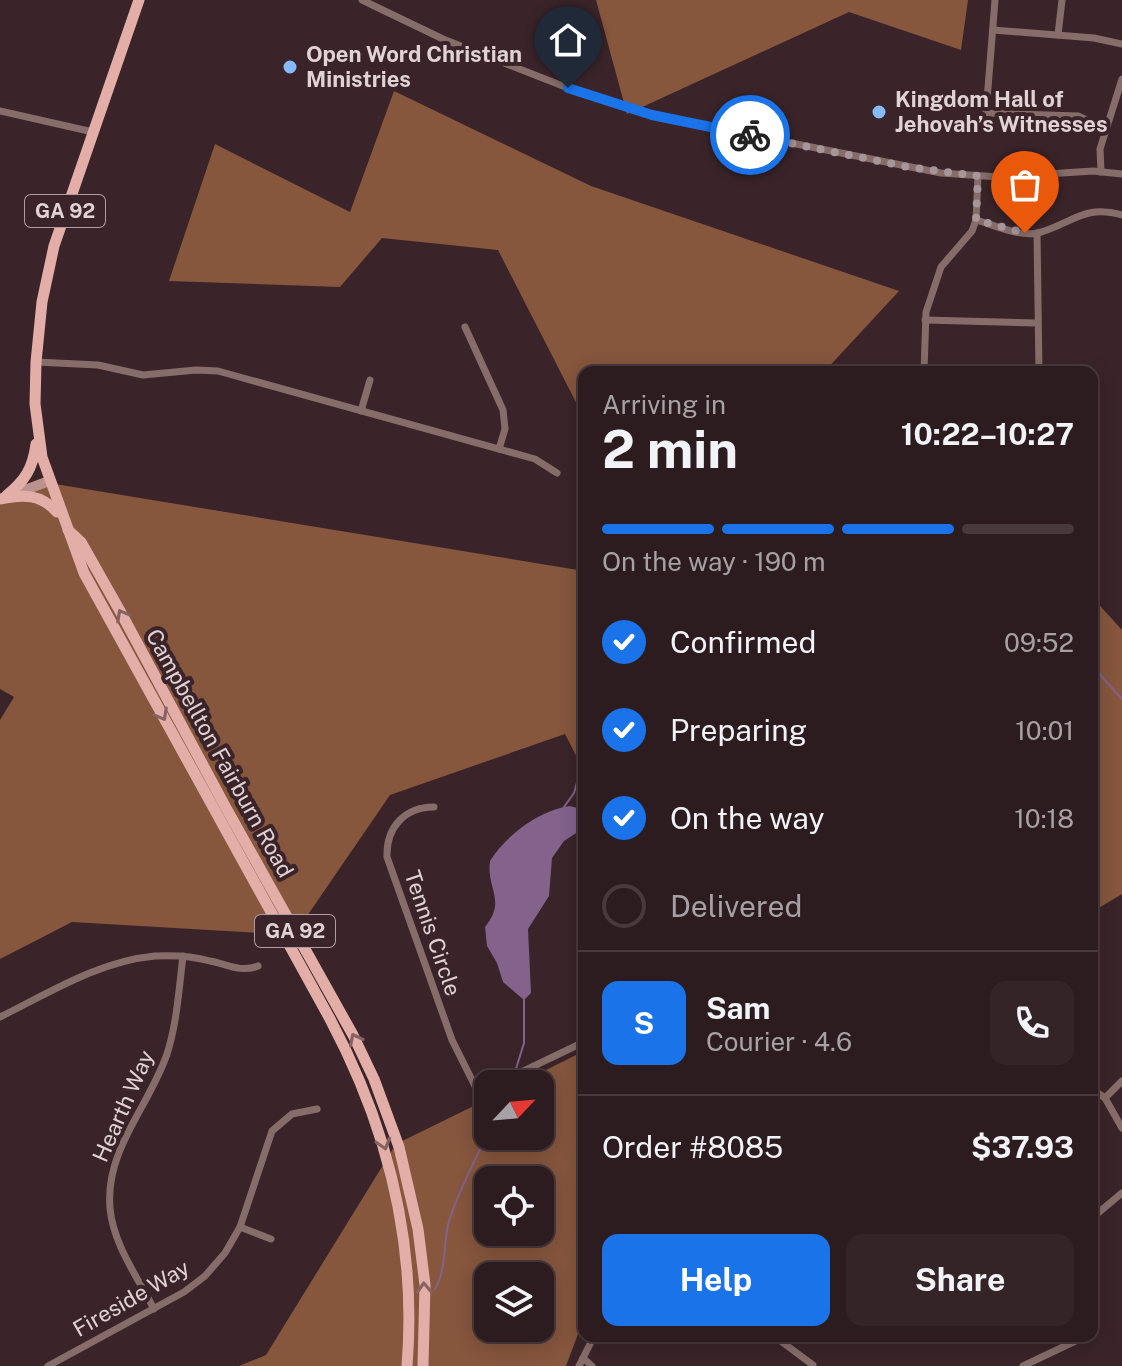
<!DOCTYPE html>
<html lang="en">
<head>
<meta charset="utf-8">
<style>
  :root { --surface:#2c1b1f; --page:#342428; --text:#f1f3f6; --muted:#a6a1a4; --line:#48393d; --accent:#1a73e8 }
  body { margin:0; font-family:"Public Sans",sans-serif; background:var(--page); color:var(--text); height:100vh; display:flex; flex-direction:column; font-size:30px; white-space:nowrap }
  * { box-sizing:border-box; margin:0 }
  p { font-size:26px; color:var(--muted) }
  .icon { flex:none; width:44px; height:44px; fill:none; stroke:currentColor; stroke-width:2; stroke-linecap:round; stroke-linejoin:round }
  .map { position:relative; flex:1; overflow:hidden }
  .side { position:absolute; left:578px; top:366px; width:520px; height:976px; display:flex; flex-direction:column; background:var(--surface); border-radius:16px; box-shadow:0 4px 20px #0003,0 0 0 2px var(--line) }
  .side>* { flex:none }
  .needle { width:52px; rotate:64deg }
  .buttons { position:absolute; left:474px; top:1070px; display:grid; gap:16px }
  .buttons a { display:grid; place-items:center; width:80px; height:80px; border-radius:16px; background:var(--surface); box-shadow:0 4px 20px #0003,0 0 0 2px var(--line); font-size:40px }
  .pin { position:absolute; display:grid; place-items:center; width:68px; height:68px; color:#fff; margin:-82px -34px; border-radius:50% 50% 50% 0; rotate:-45deg; box-shadow:0 0 8px #0007 }
  .pin .icon { rotate:45deg }
  .courier { position:absolute; display:grid; place-items:center; width:80px; height:80px; margin:-40px; border:6px solid #1a73e8; border-radius:50%; background:#fff; color:#222; box-shadow:0 2px 10px #0007 }
  .summary em { font-style:normal; font-weight:700 }
  .summary div { display:flex; flex-direction:column-reverse }
  .summary { display:flex; align-items:center; justify-content:space-between; height:136px; padding:0 24px }
  h1 { font-size:52px; font-weight:700; line-height:60px }
  .bar { display:grid; grid-template-columns:repeat(4,1fr); gap:12px 8px; align-content:center; height:96px; padding:0 24px }
  .bar i { height:10px; border-radius:6px; background:var(--line) }
  .bar .active { background:var(--accent) }
  .bar p { grid-column:span 4 }
  .line { display:flex; align-items:center; gap:20px; padding:0 24px; border-top:2px solid var(--line) }
  .line div { flex:1 }
  .round { display:grid; place-items:center; flex:none; width:84px; height:84px; border-radius:16px; background:var(--page) }
  ol { padding:0 24px; list-style:none }
  li { display:flex; align-items:center; gap:24px; height:88px }
  li p { margin-inline-start:auto }
  li .icon { padding:8px; border-radius:50%; background:var(--accent); color:#fff; stroke-width:4 }
  li:last-child { color:var(--muted) }
  li i { width:44px; height:44px; border:4px solid var(--line); border-radius:50% }
  .primary-button { display:flex; gap:16px; margin-top:auto; padding:16px 24px }
  .primary-button a { flex:1; height:92px; border-radius:16px; background:var(--accent); color:#fff; font-size:32px; font-weight:700; line-height:92px; text-align:center }
  .primary-button a+a { background:var(--page); color:var(--text) }
  .map>svg:first-child { display:block }
  .forest { fill:#86563d; fill-rule:evenodd }
  .water { fill:#83628b }
  .lines { fill:none; stroke-linecap:round; stroke-linejoin:round }
  .stream { stroke:#83628b; stroke-width:2 }
  .street { stroke:#876d6a; stroke-width:7 }
  .secondary { stroke:#bb928d; stroke-width:10 }
  .primary { stroke:#e3aea8; stroke-width:11 }
  .oneway { stroke:#866262 }
  .done { stroke:#a79699; stroke-width:8; stroke-dasharray:0 14.4 }
  .route { stroke:#1a73e8; stroke-width:10 }
  .poi-dot { fill:#85bbfb; stroke:#3a2429; stroke-width:3 }
  .labels { text-anchor:middle; stroke-width:8; stroke-linejoin:round; paint-order:stroke }
  .shield { fill:#3a2429; stroke:#af9ea1; stroke-width:2 }
  .shield-label { font-size:20px; font-weight:bold; fill:#e1d3d5 }
  .poi-label { font-size:22px; font-weight:bold; fill:#e1d3d5; stroke:#3a2429; text-anchor:start }
  .street-label { font-size:22px; fill:#e1d3d5; stroke:#3a2429 }
</style>
</head>
<body>
<div class="map">
<svg width="1122" height="1366" viewBox="0 0 1122 1366">
  <rect width="100%" height="100%" fill="#3a2429"/>
  <g class="forest">
    <path d="M 596,0 L 968,0 L 961,50 L 849,12 L 627,114 Z"/>
    <path d="M 394,91 L 591,186 L 899,291 L 824,372 L 584,372 L 584,418 L 498,250 L 382,238 L 340,287 L 169,281 L 215,144 L 350,212 Z"/>
    <path d="M 55,484 L 584,571 L 584,771 L 565,734 L 390,795 L 294,935 L 72,922 L 0,959 L 0,720 L 14,697 L 0,689 L 0,505 L 8,498 Z"/>
    <path d="M 1092,597 L 1122,630 L 1122,894 L 1092,912 Z"/>
    <path d="M 584,1051 L 584,1318 L 566,1366 L 239,1366 L 266,1355 L 396,1144 L 488,1099 L 488,1136 L 540,1136 L 540,1084 L 518,1084 ZM 488,1180 L 540,1180 L 540,1232 L 488,1232 ZM 488,1276 L 540,1276 L 540,1328 L 488,1328 Z"/>
  </g>
  <path class="water" d="M 570,806 L 584,810 L 584,828 L 564,841 L 552,858 L 549,896 L 528,929 L 531,993 L 524,1000 L 503,982 L 497,963 L 487,946 L 485,927 C 507,900 486,889 490,861 C 506,835 540,810 570,806 Z"/>
  <g class="lines">
    <g class="stream">
      <path d="M 1092,653 L 1101,676 L 1122,699"/>
      <path d="M 564,807 L 574,793 L 584,758"/>
      <path d="M 515,1072 L 524,1043 L 524,1000"/>
      <path d="M 435,1289 C 447,1268 443,1243 449,1221 C 459,1190 474,1162 488,1133"/>
    </g>
    <g class="street">
      <path d="M 362,0 L 443,39 L 586,95 L 652,115 L 941,173 L 999,177 L 1093,171 L 1122,174"/>
      <path d="M 995,0 L 986,113 L 1078,116 L 1105,128"/>
      <path d="M 993,30 L 1094,38 L 1122,44"/>
      <path d="M 1058,35 L 1062,0"/>
      <path d="M 0,111 L 93,132"/>
      <path d="M 1101,172 L 1100,149 L 1122,79"/>
      <path d="M 976,220 C 994,225 1019,237 1038,233 C 1072,224 1083,204 1122,215"/>
      <path d="M 1037,233 L 1039,372"/>
      <path d="M 925,320 L 1037,323"/>
      <path d="M 465,327 L 503,410 L 505,429 L 499,449"/>
      <path d="M 36,362 L 98,365 L 143,375 L 196,370 L 218,371 L 535,459 L 557,473"/>
      <path d="M 924,372 L 926,312 L 941,267 L 972,231 L 976,220 L 978,176"/>
      <path d="M 361,411 L 370,380"/>
      <path d="M 434,807 C 405,807 386,827 387,857 L 452,1040 L 475,1086 L 481,1090 L 488,1088"/>
      <path d="M 0,1017 C 49,993 99,961 155,956 C 173,955 192,956 210,961 C 227,964 241,973 258,966"/>
      <path d="M 496,1084 L 584,1042"/>
      <path d="M 1092,1089 L 1105,1098 L 1122,1128"/>
      <path d="M 1105,1098 L 1122,1081"/>
      <path d="M 1092,1218 L 1122,1193"/>
      <path d="M 240,1227 L 271,1239"/>
      <path d="M 154,1309 C 138,1278 113,1244 110,1208 C 105,1149 149,1107 167,1054 C 177,1023 179,988 183,956"/>
      <path d="M 774,1336 L 813,1365"/>
      <path d="M 583,1358 L 592,1366"/>
      <path d="M 48,1366 L 184,1292 L 205,1276 L 225,1253 L 240,1227 L 272,1131 L 292,1114 L 317,1109"/>
      <path d="M 579,1366 L 594,1336"/>
      <path d="M 1023,1366 L 1086,1336"/>
    </g>
    <path class="secondary" d="M 9,496 L 49,481"/>
    <g class="primary">
      <path d="M 139,0 L 54,246 L 42,302 L 36,362 L 35,404 L 42,457 L 84,573 L 330,1019 C 388,1128 417,1243 407,1366"/>
      <path d="M 6,496 C 25,481 33,468 36,444"/>
      <path d="M 1,499 C 23,494 41,494 57,512"/>
      <path d="M 68,530 L 81,542 L 120,611 L 225,806 L 353,1035 L 374,1079 L 399,1147 L 418,1229 L 425,1285 L 423,1366"/>
    </g>
  </g>
  <defs><path id="oneway-chevron" d="M-2-3.5L2.5 0L-2 3.5" fill="none" stroke-width="1.6" stroke-linecap="round" stroke-linejoin="round" transform="scale(2)"/></defs>
  <g class="oneway">
    <use href="#oneway-chevron" transform="translate(122 615) rotate(-119)"/>
    <use href="#oneway-chevron" transform="translate(162 715) rotate(61)"/>
    <use href="#oneway-chevron" transform="translate(355 1039) rotate(-117)"/>
    <use href="#oneway-chevron" transform="translate(384 1144) rotate(73)"/>
    <use href="#oneway-chevron" transform="translate(424 1288) rotate(-92)"/>
  </g>
  <g class="lines">
    <path class="done" d="M 750,135 L 908,167 L 978,176 L 976,220 L 1025,233"/>
    <path class="route" d="M 568,88 L 652,115 L 750,135"/>
  </g>
  <g class="poi-dot">
    <circle cx="290" cy="67" r="8"/>
    <circle cx="879" cy="112" r="8"/>
  </g>
  <g class="labels">
    <g class="shield">
      <rect x="25" y="195" width="80" height="32" rx="6"/>
      <rect x="255" y="915" width="80" height="32" rx="6"/>
    </g>
    <g class="shield-label">
      <text x="65" y="218">GA 92</text>
      <text x="295" y="938">GA 92</text>
    </g>
    <g class="poi-label">
      <text x="306" y="62">Open Word Christian<tspan x="306" dy="25">Ministries</tspan></text>
      <text x="895" y="107">Kingdom Hall of<tspan x="895" dy="25">Jehovah’s Witnesses</tspan></text>
    </g>
    <g class="street-label">
      <text transform="translate(220 753) rotate(61)" y="8">Campbellton Fairburn Road</text>
      <text transform="translate(433 933) rotate(71)" y="8">Tennis Circle</text>
      <text transform="translate(123 1106) rotate(-66)" y="8">Hearth Way</text>
      <text transform="translate(131 1298) rotate(-30)" y="8">Fireside Way</text>
    </g>
  </g>
</svg>
<div class="buttons">
<a><svg class="needle" viewBox="-14 -14 28 28"><path d="M0-13l5 13h-10z" fill="#e53935"/><path d="M0 13l5-13h-10z" fill="#a6a1a4"/></svg></a>
<a><svg class="icon" aria-label="locate" viewBox="0 0 24 24"><circle cx="12" cy="12" r="6"/><path d="M12 2v4M12 18v4M2 12h4M18 12h4"/></svg></a>
<a><svg class="icon" aria-label="layers" viewBox="0 0 24 24"><path d="M12 4l9 5-9 5-9-5zM3 14l9 5 9-5"/></svg></a>
</div>
<div class="pin" style="left:1025px;top:233px;background:#ea580c"><svg class="icon" aria-label="bag" viewBox="0 0 24 24"><path d="M5 8h14l-1 12H6zM9 8a3 3 0 0 1 6 0"/></svg></div>
<div class="pin" style="left:568px;top:88px;background:#1f2937"><svg class="icon" aria-label="home" viewBox="0 0 24 24"><path d="M3 11l9-7 9 7M6 9v11h12V9"/></svg></div>
<div class="courier" style="left:750px;top:135px"><svg class="icon" aria-label="bike" viewBox="0 0 24 24"><circle cx="6" cy="16" r="4"/><circle cx="18" cy="16" r="4"/><path d="M6 16l4-8h5l3 8M10 8l3 8H6M13 5h3"/></svg></div>
<section class="side">
<div class="summary"><div><h1>2 min</h1><p>Arriving in</p></div><em>10:22–10:27</em></div>
<div class="bar"><i class="active"></i><i class="active"></i><i class="active"></i><i></i><p>On the way · 190 m</p></div>
<ol>
<li><svg class="icon" aria-label="check" viewBox="0 0 24 24"><path d="M5 12l5 5 9-10"/></svg>Confirmed<p>09:52</p></li>
<li><svg class="icon" aria-label="check" viewBox="0 0 24 24"><path d="M5 12l5 5 9-10"/></svg>Preparing<p>10:01</p></li>
<li><svg class="icon" aria-label="check" viewBox="0 0 24 24"><path d="M5 12l5 5 9-10"/></svg>On the way<p>10:18</p></li>
<li><i></i>Delivered</li>
</ol>
<div class="line" style="height:144px"><b class="round" style="background:var(--accent);color:#fff">S</b><div><b>Sam</b><p>Courier · 4.6</p></div><a class="round"><svg class="icon" aria-label="phone" viewBox="0 0 24 24"><path d="M5 4h4l2 5-3 2q2 4 5 5l2-3 5 2v4C11 20 4 13 5 4z"/></svg></a></div>
<div class="line" style="height:104px"><div>Order #8085</div><b>$37.93</b></div>
<div class="primary-button"><a>Help</a><a>Share</a></div>
</section>
</div>
</body>
</html>
